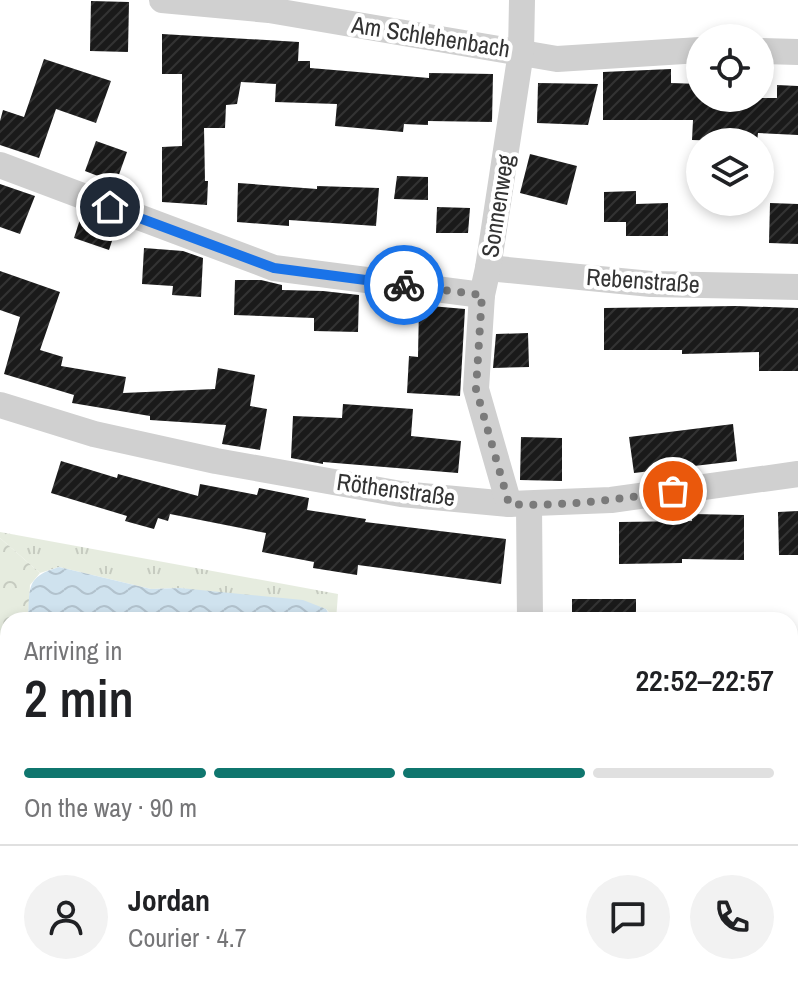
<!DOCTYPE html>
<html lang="en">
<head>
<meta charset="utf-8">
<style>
  :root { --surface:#fff; --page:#f2f2f2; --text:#202124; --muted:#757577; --line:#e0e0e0; --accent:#0f766e }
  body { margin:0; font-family:"Archivo Narrow",sans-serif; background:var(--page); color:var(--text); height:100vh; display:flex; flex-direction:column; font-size:30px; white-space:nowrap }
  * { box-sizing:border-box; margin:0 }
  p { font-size:26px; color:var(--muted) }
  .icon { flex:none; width:44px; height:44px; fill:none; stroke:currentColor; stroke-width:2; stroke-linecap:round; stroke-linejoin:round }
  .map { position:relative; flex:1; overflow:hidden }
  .sheet { position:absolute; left:0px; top:612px; width:798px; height:392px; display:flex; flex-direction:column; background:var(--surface); border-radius:24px 24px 0 0; box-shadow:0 4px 12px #0003 }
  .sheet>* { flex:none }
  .buttons { position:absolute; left:686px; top:24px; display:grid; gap:16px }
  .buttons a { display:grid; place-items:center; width:88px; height:88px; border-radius:50%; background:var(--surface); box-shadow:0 4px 12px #0003; font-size:40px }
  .pin { position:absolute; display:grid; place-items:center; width:68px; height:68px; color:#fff; margin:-34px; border:4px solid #fff; border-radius:50%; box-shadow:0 2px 8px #0007 }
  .courier { position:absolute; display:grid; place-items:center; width:80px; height:80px; margin:-40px; border:6px solid #1a73e8; border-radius:50%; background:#fff; color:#222; box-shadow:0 2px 10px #0007 }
  .overview em { font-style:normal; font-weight:600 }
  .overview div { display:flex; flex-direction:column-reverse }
  .overview { display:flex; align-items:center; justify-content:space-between; height:136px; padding:0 24px }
  h1 { font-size:52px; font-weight:600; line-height:60px }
  .bar { display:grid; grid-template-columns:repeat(4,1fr); gap:12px 8px; align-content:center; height:96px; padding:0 24px }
  .bar i { height:10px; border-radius:6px; background:var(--line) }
  .bar .current { background:var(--accent) }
  .bar p { grid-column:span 4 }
  .line { display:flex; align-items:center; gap:20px; padding:0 24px; border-top:2px solid var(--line) }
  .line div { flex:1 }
  .round { display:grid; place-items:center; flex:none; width:84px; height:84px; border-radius:42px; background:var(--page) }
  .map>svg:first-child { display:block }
  .grass { fill:url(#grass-tufts) }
  .forest { fill:url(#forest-crowns) }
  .garden { fill:#e6ecdf }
  .water { fill:url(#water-waves) }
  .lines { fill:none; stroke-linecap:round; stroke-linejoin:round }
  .stream { stroke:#cfe2ee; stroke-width:7 }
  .building { fill:url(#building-hatch) }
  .street { stroke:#d0d0d0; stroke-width:26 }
  .done { stroke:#7a7a7a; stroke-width:8; stroke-dasharray:0 14.4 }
  .route { stroke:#1a73e8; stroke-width:10 }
  .labels { text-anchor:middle; stroke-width:8; stroke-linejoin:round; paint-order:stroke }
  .street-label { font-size:24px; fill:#333; stroke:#fff }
</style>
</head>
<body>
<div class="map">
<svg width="798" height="1004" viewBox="0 0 798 1004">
  <defs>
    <pattern id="grass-tufts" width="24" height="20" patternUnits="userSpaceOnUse" patternTransform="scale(2)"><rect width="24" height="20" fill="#e6ecdf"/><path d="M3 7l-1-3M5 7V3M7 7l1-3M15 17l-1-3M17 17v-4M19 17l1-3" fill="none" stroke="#c6cbc0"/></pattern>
    <pattern id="forest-crowns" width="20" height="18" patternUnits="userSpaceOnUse" patternTransform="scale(2)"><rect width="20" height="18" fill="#e6ecdf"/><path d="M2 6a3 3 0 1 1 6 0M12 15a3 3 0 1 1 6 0" fill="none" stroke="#c6cbc0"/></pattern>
    <pattern id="water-waves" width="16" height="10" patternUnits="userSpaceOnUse" patternTransform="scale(2)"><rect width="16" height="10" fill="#cfe2ee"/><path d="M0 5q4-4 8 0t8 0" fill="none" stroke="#b2c2cd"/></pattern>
    <pattern id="building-hatch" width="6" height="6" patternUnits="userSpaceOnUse" patternTransform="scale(2)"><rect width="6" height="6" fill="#1a1a1a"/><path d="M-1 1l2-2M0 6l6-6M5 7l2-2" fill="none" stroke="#333"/></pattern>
  </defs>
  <rect width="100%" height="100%" fill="#fff"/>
  <g class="grass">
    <path d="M 0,532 L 338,594 L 336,620 L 326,609 L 180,588 L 151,589 L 59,567 L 40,573 L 0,538 Z"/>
    <path d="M 0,721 L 8,726 L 8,996 L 198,996 L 195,1004 L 0,1004 Z"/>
  </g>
  <path class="forest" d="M 0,538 L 40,573 L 30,585 L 28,620 L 8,620 L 8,726 L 0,721 Z"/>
  <g class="garden">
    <path d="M 790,675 L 798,677 L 798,837 L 790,835 Z"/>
    <path d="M 198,996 L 355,996 L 356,1004 L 195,1004 Z"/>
  </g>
  <path class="water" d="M 59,567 L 151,589 L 180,588 L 303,600 L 326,609 L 333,620 L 28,620 C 30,588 25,577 59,567 Z"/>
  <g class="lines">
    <path class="stream" d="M 0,665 L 8,666"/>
  </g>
  <g class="building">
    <path d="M 91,1 L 129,2 L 128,52 L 90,51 Z"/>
    <path d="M 162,34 L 299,42 L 298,61 L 310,61 L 310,68 L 429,78 L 429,73 L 493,74 L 492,122 L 428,121 L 428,125 L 404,124 L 403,132 L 335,126 L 337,104 L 275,102 L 276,84 L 241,82 L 237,104 L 226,105 L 225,128 L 204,128 L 205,181 L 208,181 L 207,205 L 162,202 L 162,147 L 182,146 L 182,74 L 162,74 Z"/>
    <path d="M 44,59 L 111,81 L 96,123 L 56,109 L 39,158 L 0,145 L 0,121 L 3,110 L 24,117 Z"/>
    <path d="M 671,69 L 671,83 L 700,84 L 700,98 L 777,98 L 777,85 L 798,86 L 798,135 L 758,133 L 757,142 L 692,140 L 693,120 L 603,120 L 603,72 Z"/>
    <path d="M 538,83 L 598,84 L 588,125 L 537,123 Z"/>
    <path d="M 96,141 L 127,152 L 116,183 L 85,171 Z"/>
    <path d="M 530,154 L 577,166 L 567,205 L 520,193 Z"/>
    <path d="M 397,176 L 428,177 L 428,200 L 394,199 Z"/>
    <path d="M 238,183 L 317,189 L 317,186 L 379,188 L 376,226 L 289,220 L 289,226 L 237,222 Z"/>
    <path d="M 0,184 L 35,196 L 20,234 L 0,227 Z"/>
    <path d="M 636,191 L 636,204 L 668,203 L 668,236 L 626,236 L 626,222 L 604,222 L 604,192 Z"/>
    <path d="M 770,203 L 798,204 L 798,244 L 769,243 Z"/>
    <path d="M 437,207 L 470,208 L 468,233 L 436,233 Z"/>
    <path d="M 82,213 L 117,226 L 109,250 L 74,238 Z"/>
    <path d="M 144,248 L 183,251 L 203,258 L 201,297 L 172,295 L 173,286 L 142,284 Z"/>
    <path d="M 0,271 L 60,292 L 40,350 L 63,357 L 61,366 L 126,377 L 123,393 L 215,389 L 218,368 L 255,375 L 250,406 L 267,409 L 260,450 L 222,444 L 226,425 L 150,420 L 150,416 L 72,403 L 74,395 L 4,374 L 20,317 L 0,310 Z"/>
    <path d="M 235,280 L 261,280 L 282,285 L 282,290 L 323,291 L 359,295 L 358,332 L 314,331 L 314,318 L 234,315 Z"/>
    <path d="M 419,305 L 465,309 L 460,396 L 407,393 L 409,356 L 418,357 Z"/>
    <path d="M 736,306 L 798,308 L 798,371 L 759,371 L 759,352 L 682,354 L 682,350 L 604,350 L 604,308 Z"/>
    <path d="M 528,333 L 529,367 L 493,368 L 496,334 Z"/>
    <path d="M 343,404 L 413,409 L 411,436 L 461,441 L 458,473 L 323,462 L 323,464 L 291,458 L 293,416 L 342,418 Z"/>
    <path d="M 733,424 L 737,461 L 634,473 L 629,437 Z"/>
    <path d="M 521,437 L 562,438 L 562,481 L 520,480 Z"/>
    <path d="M 61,461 L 117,478 L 118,474 L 198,496 L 200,484 L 257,495 L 259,488 L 309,498 L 307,510 L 366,519 L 365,522 L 506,539 L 501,584 L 358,565 L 357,575 L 313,568 L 314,562 L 262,552 L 266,533 L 170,514 L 168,521 L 158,518 L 154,529 L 125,521 L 127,516 L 51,493 Z"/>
    <path d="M 798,511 L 798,555 L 779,555 L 778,512 Z"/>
    <path d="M 692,514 L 744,515 L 744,560 L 682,559 L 682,563 L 619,564 L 619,522 L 692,521 Z"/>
    <rect x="572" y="599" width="64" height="21"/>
  </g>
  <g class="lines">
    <g class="street">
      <path d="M 162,0 L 269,10 L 557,59 L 700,50"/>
      <path d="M 760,51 L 798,52"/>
      <path d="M 0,165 L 274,268 L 482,295"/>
      <path d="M 488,268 L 651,284 L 798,287"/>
      <path d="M 0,405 L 94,434 L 216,461 L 401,494 L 509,504 L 611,500 L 798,474"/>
      <path d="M 509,504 L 476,389 L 482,295 L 488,268 L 521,52 L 522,0"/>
      <path d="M 529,505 L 530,620"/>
      <path d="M 790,859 L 798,861"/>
      <path d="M 542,996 L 543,1004"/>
    </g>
  </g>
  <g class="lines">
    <path class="done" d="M 404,285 L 482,295 L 476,389 L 509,504 C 564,507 619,499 673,491"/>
    <path class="route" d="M 110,207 L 274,268 L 404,285"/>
  </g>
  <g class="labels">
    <g class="street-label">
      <text transform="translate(431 37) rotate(9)" y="8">Am Schlehenbach</text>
      <text transform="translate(498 206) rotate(-81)" y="8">Sonnenweg</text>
      <text transform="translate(643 281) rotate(4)" y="8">Rebenstraße</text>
      <text transform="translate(396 490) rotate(8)" y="8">Röthenstraße</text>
    </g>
  </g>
</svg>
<div class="buttons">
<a><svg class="icon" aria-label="locate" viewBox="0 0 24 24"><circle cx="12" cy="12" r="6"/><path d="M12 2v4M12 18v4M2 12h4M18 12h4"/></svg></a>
<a><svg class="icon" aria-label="layers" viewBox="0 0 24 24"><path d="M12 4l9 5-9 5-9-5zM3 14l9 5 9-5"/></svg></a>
</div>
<div class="pin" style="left:673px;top:491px;background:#ea580c"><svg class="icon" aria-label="bag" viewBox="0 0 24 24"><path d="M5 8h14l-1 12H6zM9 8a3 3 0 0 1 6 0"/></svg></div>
<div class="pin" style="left:110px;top:207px;background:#1f2937"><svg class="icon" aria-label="home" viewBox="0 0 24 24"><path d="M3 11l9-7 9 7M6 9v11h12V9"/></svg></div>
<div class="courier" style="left:404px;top:285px"><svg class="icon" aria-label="bike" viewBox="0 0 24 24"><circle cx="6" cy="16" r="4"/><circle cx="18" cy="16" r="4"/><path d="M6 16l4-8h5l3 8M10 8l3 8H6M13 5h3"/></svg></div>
<section class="sheet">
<div class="overview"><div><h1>2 min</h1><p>Arriving in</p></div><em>22:52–22:57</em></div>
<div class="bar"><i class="current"></i><i class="current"></i><i class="current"></i><i></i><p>On the way · 90 m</p></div>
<div class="line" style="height:144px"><a class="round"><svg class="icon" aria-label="person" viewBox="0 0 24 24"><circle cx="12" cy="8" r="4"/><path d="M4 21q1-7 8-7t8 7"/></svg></a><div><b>Jordan</b><p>Courier · 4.7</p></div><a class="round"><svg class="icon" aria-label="chat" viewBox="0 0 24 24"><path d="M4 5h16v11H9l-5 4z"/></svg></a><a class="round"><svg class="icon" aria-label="phone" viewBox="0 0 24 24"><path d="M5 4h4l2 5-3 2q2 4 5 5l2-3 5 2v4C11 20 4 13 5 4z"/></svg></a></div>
</section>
</div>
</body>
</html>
